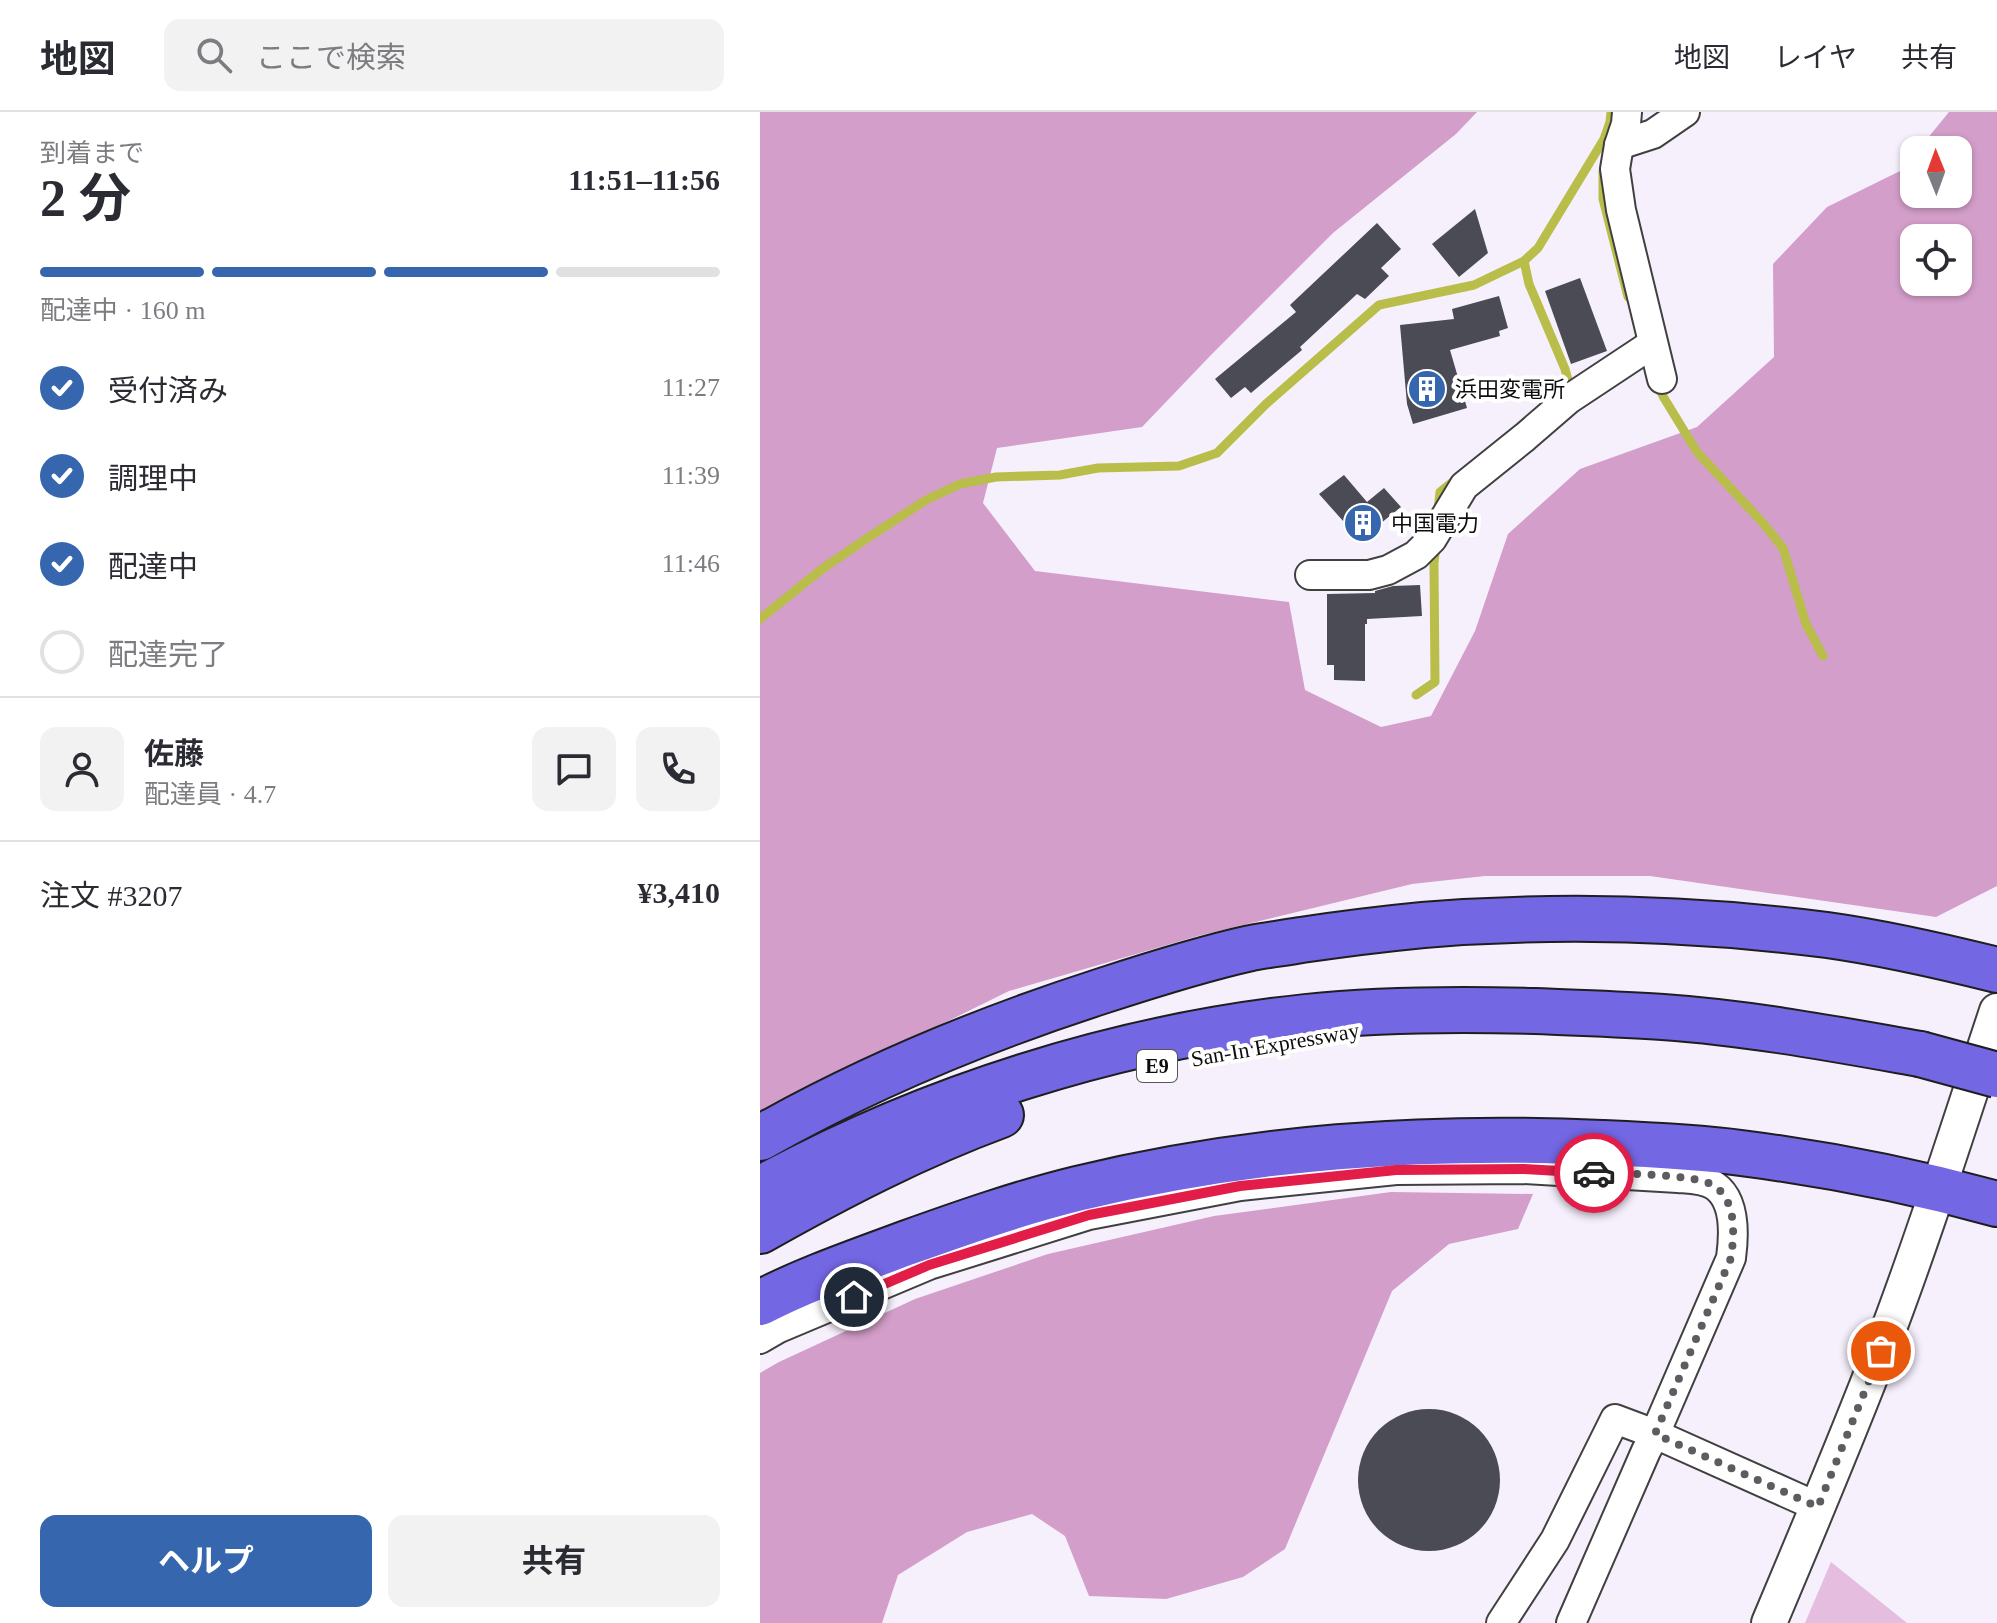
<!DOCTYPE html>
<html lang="ja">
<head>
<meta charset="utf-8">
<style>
  :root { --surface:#fff; --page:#f2f2f3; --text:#2b2b33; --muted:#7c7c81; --line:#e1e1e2; --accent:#3566ae }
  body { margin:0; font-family:"Times New Roman","Noto Sans JP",serif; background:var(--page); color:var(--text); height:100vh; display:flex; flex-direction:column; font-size:30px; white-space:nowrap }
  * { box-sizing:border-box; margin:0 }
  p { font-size:26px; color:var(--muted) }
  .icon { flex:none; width:44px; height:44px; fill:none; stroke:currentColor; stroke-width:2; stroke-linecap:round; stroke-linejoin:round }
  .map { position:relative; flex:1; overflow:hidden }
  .panel { display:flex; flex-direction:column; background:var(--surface); width:760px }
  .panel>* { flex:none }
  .needle { width:52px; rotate:359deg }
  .tools { position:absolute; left:1140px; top:24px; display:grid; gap:16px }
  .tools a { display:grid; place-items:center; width:72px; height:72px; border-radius:16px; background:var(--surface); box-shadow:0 2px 6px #0004; font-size:40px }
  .pin { position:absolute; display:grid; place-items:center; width:68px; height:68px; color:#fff; margin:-34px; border:4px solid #fff; border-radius:50%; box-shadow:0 2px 8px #0007 }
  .courier { position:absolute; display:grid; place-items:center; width:80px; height:80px; margin:-40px; border:6px solid #e11d48; border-radius:50%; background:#fff; color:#222; box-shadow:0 2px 10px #0007 }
  .head em { font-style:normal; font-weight:700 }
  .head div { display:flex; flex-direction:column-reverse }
  .head { display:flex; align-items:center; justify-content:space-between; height:136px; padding:0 40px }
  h1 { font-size:52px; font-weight:700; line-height:60px }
  .bar { display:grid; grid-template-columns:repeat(4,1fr); gap:12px 8px; align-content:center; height:96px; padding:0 40px }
  .bar i { height:10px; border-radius:6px; background:var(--line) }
  .bar .active { background:var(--accent) }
  .bar p { grid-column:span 4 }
  .line { display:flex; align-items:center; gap:20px; padding:0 40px; border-top:2px solid var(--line) }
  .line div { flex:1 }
  .round { display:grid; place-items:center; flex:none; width:84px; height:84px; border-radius:16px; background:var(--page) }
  ol { padding:0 40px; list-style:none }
  li { display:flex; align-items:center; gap:24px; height:88px }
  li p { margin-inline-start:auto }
  li .icon { padding:8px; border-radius:50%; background:var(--accent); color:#fff; stroke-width:4 }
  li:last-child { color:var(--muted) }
  li i { width:44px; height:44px; border:4px solid var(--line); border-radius:50% }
  .button { display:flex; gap:16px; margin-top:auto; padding:16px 40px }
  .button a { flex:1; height:92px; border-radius:16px; background:var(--accent); color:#fff; font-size:32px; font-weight:700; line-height:92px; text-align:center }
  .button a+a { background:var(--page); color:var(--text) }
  header { display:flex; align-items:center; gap:48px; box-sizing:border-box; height:112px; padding:0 40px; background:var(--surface); border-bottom:2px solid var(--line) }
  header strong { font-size:38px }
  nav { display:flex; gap:44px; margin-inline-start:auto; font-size:28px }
  .search { width:560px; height:72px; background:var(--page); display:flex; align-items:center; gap:20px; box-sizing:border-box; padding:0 28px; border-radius:16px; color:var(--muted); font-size:30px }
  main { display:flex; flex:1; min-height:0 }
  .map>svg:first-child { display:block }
  .green { fill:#e4bddf }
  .forest { fill:#d39ec9; fill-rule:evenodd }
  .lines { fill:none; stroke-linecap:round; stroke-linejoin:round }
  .stream { stroke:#b8be49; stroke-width:9 }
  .building { fill:#4b4b55 }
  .minor-casing { stroke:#404040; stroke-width:32 }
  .tertiary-casing { stroke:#404040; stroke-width:38 }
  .motorway-casing { stroke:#1e1e1e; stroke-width:48 }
  .minor { stroke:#fff; stroke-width:28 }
  .tertiary { stroke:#fff; stroke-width:34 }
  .motorway { stroke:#7467e4; stroke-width:44 }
  .motorway-bridge-casing { stroke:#1e1e1e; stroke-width:48; stroke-linecap:butt }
  .motorway-bridge { stroke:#7467e4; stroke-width:44 }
  .done { stroke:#5f5c61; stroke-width:8; stroke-dasharray:0 14.4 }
  .route { stroke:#e11d48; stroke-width:10 }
  .labels { text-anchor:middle; stroke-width:8; stroke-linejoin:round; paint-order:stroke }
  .shield { fill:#fff; stroke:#565656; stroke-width:2 }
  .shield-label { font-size:20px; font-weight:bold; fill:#0d0d0d }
  .poi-label { font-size:22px; fill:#0d0d0d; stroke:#fff; text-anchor:start }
  .street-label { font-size:22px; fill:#0d0d0d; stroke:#fff }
</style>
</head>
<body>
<header>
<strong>地図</strong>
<div class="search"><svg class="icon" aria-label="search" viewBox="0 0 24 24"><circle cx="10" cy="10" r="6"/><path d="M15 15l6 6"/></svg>ここで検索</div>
<nav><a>地図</a><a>レイヤ</a><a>共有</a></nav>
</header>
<main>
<section class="panel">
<div class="head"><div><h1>2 分</h1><p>到着まで</p></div><em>11:51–11:56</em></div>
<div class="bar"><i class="active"></i><i class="active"></i><i class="active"></i><i></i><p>配達中 · 160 m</p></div>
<ol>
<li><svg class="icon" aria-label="check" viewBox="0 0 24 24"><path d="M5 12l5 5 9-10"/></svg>受付済み<p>11:27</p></li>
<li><svg class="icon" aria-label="check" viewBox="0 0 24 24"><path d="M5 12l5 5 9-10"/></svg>調理中<p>11:39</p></li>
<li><svg class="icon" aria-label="check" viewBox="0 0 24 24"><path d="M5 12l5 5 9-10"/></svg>配達中<p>11:46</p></li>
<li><i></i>配達完了</li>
</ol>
<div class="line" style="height:144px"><a class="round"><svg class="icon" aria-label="person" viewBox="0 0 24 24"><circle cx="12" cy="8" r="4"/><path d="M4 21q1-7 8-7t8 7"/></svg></a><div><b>佐藤</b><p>配達員 · 4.7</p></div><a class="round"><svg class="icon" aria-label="chat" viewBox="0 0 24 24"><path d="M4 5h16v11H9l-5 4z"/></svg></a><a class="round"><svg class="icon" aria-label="phone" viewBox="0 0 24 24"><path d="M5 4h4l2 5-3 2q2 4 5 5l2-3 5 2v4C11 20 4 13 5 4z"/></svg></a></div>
<div class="line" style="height:104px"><div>注文 #3207</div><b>¥3,410</b></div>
<div class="button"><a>ヘルプ</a><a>共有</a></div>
</section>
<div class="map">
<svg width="1237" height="1511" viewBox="0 0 1237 1511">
  <rect width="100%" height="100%" fill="#f6f0fd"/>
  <path class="green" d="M 1071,1450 L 1147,1511 L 1045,1511 Z"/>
  <g class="forest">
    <path d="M 0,0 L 717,0 L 696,22 L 573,121 L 451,243 L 382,315 L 237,336 L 223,391 L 275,459 L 529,490 L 545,578 L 621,615 L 671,604 L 715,519 L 748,422 L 820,357 L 937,315 L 1014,245 L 1013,152 L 1067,95 L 1140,59 L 1154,42 L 1154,82 L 1198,82 L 1198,38 L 1158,38 L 1189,0 L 1237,0 L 1237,774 L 1176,805 L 890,764 L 725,764 L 652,772 L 438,824 L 249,879 L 30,987 L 0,1003 ZM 1154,126 L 1198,126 L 1198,170 L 1154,170 Z"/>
    <path d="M 631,1080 L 773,1082 L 758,1117 L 689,1132 L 632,1179 L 525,1437 L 483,1465 L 406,1487 L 329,1484 L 305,1424 L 272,1402 L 207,1420 L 138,1463 L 122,1511 L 0,1511 L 0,1261 L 19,1250 L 155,1187 L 288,1142 L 454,1104 Z"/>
  </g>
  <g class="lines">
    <g class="stream">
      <path d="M 843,59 L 843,87 L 868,185"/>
      <path d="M 764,149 L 769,172 L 805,257 L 809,272 L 801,279"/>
      <path d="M 897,271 L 904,286 L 937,340 L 1002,410 L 1023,436 L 1046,512 L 1063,544"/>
      <path d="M 678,398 L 680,380 L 695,368"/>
      <path d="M 0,507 L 62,457 L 109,425 L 166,388 L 200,372 L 236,365 L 300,363 L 338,356 L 419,354 L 457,341 L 506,292 L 619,193 L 714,173 L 764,149 L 778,136 L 844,27 L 850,10 L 851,0"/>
      <path d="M 656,583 L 675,570 L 674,451 L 676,433"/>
    </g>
  </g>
  <g class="building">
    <path d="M 715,97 L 728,141 L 699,165 L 672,132 Z"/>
    <path d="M 617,111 L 641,137 L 621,156 L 629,164 L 605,187 L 597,182 L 540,235 L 542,238 L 491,281 L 485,275 L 471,286 L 455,267 L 536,200 L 530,193 Z"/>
    <path d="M 820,166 L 847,239 L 811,252 L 785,179 Z"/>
    <path d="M 739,184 L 748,216 L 739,219 L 740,224 L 690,238 L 707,296 L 653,312 L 647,292 L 640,213 L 694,207 L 692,197 Z"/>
    <path d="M 584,363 L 607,390 L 624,376 L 641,395 L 600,428 L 559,382 Z"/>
    <path d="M 660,473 L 662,504 L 607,507 L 607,512 L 605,512 L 605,569 L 574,568 L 574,553 L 567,553 L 567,482 L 615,481 L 615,479 L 633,474 Z"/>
    <circle cx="669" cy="1368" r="71"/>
  </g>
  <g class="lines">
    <g class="minor-casing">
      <g id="minor">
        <path d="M 867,0 L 866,12 L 859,33 L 855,57 L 861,98 L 902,267"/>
        <path d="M 859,33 L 893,22 L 925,0"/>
        <path d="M 550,463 L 609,463 L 628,458 L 656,443 L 672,427 L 704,374 L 765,325 L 809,287 L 892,232"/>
        <path d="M 0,1227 L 19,1216 L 169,1153 L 329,1103 L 480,1074 L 636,1058 L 764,1057 L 918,1066 C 930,1067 945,1067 955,1074 C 976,1089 974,1124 971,1146 L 895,1322 L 886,1339 L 811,1511"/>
        <path d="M 741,1511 L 795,1428 L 855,1307 L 895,1322 L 1058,1395"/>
      </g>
    </g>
    <g class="tertiary-casing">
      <path id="tertiary" d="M 1009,1511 C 1047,1421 1085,1331 1120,1240 C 1163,1128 1199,1013 1237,899"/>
    </g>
    <g class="motorway-casing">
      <g id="motorway">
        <path d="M 0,1026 C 108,965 224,917 342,879 C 391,863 441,847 491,836 C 507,833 524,831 541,828 C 582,822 622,817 663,813 C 798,802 933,806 1067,823 C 1124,831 1181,844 1237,858"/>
        <path d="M 0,1077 C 165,986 358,925 546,905 C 622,897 699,897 775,899 C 818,901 860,902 903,905 C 989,911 1075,927 1160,942"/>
        <path d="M 0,1119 C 78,1075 157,1034 241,1003"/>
        <path d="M 0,1191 C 46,1167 99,1149 147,1131 C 203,1111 260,1091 317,1077 C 491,1035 663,1023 842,1031 C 888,1033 935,1035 981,1041 C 1067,1052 1153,1069 1237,1092"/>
      </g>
    </g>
    <use href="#minor" class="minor"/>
    <use href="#tertiary" class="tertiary"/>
    <use href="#motorway" class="motorway"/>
    <g class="motorway-bridge-casing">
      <path id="motorway-bridge" d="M 1160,942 L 1237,963"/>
    </g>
    <use href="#motorway-bridge" class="motorway-bridge"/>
  </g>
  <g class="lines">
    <path class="done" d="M 834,1061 C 860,1062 938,1061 956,1075 C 977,1092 974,1123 971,1146 L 895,1322 L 1058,1395 L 1121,1239"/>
    <path class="route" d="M 94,1185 L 169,1153 L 329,1103 L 480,1074 L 636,1058 L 764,1057 L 834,1061"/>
  </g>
  <defs>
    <g id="building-disc" transform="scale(2)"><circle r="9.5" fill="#3566ae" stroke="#fff"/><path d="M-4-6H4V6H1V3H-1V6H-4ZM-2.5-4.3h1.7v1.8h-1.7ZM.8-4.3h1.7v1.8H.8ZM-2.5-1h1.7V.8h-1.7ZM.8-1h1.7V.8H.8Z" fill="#fff"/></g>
  </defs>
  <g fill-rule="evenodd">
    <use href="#building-disc" x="667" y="277"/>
    <use href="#building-disc" x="603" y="411"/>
  </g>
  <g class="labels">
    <rect class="shield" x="377" y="938" width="40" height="32" rx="6"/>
    <g class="shield-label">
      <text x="397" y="961">E9</text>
    </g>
    <g class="poi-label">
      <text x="695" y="285">浜田変電所</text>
      <text x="631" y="419">中国電力</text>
    </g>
    <g class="street-label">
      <text transform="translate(515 932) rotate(-10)" y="8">San-In Expressway</text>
    </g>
  </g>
</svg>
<div class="tools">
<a><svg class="needle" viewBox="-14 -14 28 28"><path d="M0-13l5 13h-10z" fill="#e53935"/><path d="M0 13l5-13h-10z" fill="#7c7c81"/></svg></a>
<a><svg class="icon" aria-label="locate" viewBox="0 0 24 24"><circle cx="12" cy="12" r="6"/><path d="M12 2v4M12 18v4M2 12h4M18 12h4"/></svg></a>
</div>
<div class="pin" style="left:1121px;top:1239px;background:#ea580c"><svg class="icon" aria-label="bag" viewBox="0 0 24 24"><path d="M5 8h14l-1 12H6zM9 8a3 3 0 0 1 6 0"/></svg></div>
<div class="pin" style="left:94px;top:1185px;background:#1f2937"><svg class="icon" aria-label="home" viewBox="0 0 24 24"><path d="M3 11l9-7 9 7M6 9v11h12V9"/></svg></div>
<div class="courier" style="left:834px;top:1061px"><svg class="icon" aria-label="car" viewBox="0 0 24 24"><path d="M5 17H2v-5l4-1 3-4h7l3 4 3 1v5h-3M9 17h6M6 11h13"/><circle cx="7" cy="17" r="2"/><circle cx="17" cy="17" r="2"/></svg></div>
</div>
</main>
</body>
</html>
